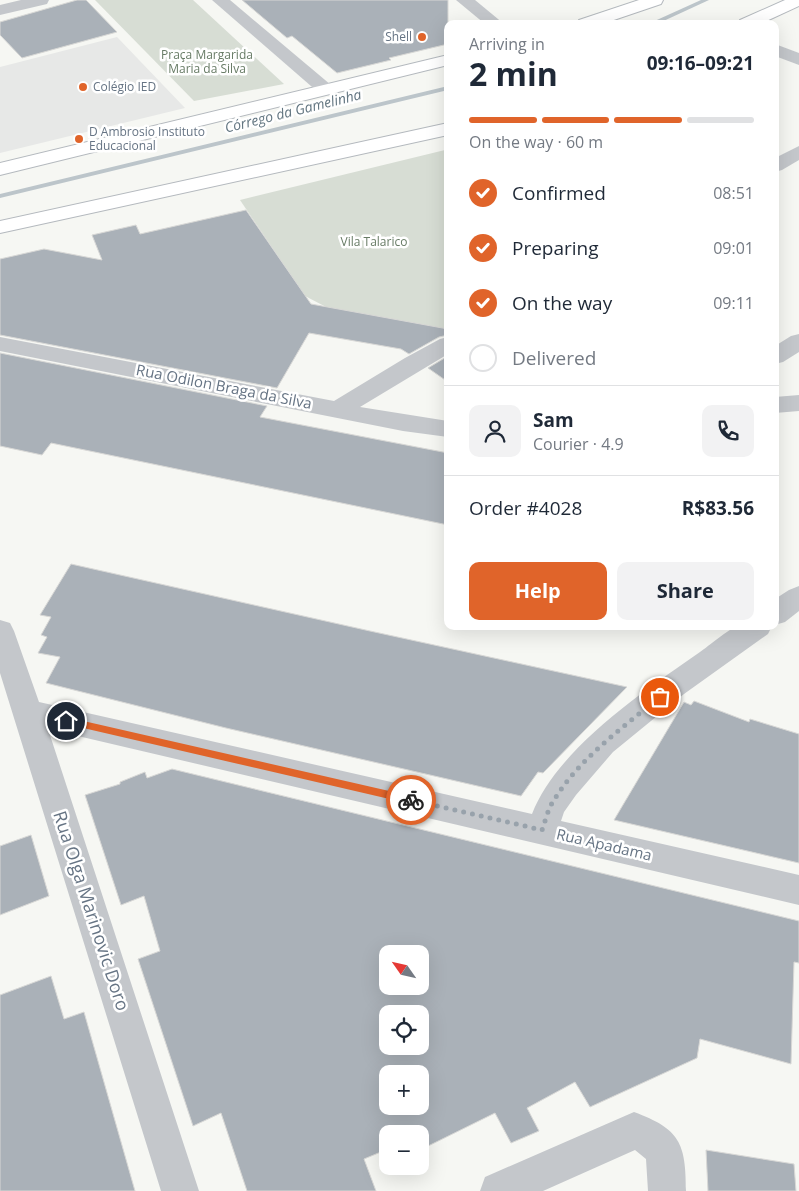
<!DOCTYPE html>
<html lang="en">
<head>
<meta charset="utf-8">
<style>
  :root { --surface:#fff; --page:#f2f2f3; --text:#1f2937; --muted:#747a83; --line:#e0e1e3; --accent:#e0642a }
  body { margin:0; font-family:"Open Sans",sans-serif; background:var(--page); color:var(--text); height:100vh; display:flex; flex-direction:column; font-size:19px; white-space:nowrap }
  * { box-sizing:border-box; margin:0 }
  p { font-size:16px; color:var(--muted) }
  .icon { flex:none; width:28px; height:28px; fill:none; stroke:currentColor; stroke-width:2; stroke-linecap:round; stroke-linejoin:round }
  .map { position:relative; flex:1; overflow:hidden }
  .panel { position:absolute; left:444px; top:20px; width:335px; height:610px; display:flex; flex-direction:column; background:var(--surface); border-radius:10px; box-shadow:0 5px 20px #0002 }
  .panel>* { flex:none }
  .needle { width:32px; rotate:304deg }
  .fabs { position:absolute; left:379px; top:945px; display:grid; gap:10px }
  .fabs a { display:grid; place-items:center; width:50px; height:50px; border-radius:10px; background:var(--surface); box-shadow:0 5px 20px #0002; font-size:25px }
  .pin { position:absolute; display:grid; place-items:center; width:42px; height:42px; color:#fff; margin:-21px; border:2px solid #fff; border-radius:50%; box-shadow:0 1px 5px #0007 }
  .courier { position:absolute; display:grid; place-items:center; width:50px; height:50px; margin:-25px; border:4px solid #e0642a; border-radius:50%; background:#fff; color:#222; box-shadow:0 1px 6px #0007 }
  .headline em { font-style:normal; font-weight:700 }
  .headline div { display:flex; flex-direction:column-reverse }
  .headline { display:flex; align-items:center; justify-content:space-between; height:85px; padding:0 25px }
  h1 { font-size:32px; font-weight:700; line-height:38px }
  .bar { display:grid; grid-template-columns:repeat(4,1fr); gap:8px 5px; align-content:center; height:60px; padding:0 25px }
  .bar i { height:6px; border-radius:4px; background:var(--line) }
  .bar .selected { background:var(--accent) }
  .bar p { grid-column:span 4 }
  .line { display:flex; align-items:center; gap:12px; padding:0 25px; border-top:1px solid var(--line) }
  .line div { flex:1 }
  .round { display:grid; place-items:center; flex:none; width:52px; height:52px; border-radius:10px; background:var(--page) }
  ol { padding:0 25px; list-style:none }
  li { display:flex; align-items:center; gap:15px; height:55px }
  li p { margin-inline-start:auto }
  li .icon { padding:5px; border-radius:50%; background:var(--accent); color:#fff; stroke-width:4 }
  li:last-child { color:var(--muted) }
  li i { width:28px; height:28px; border:2px solid var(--line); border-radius:50% }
  .action { display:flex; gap:10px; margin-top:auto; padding:10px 25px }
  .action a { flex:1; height:58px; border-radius:10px; background:var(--accent); color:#fff; font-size:20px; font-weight:700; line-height:58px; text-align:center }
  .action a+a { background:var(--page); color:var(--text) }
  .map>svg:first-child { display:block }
  .built { fill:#e7e8e7 }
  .green { fill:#d7ddd4 }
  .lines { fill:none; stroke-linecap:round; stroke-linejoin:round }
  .stream { fill:#bcc5ca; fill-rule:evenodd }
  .building { fill:#aab1b8; stroke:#d8d8d6; fill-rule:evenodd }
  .secondary-casing { stroke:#b4b9be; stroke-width:2 }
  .street { fill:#c4c7cb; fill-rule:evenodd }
  .secondary { fill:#fff; fill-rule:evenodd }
  .route { fill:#e0642a }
  .done { stroke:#98a2ab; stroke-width:5; stroke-dasharray:0 9 }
  .poi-dot { fill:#e0642a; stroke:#fff; stroke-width:2 }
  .labels { text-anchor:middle; stroke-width:5; stroke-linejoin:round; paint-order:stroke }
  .far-poi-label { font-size:12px; fill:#667484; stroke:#fff; text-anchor:start }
  .far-park-label { font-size:12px; fill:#677b65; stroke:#fff }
  .far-water-label { font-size:14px; font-style:italic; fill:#627580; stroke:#fff }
  .street-label { font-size:15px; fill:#667484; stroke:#fff }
  .near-street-label { font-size:18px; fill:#667484; stroke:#fff }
</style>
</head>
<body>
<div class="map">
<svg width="799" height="1191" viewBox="0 0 799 1191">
  <rect width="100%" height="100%" fill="#f6f7f3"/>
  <path class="built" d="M 117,37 L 185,108 L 0,153 L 0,67 Z"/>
  <g class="green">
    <path d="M 95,0 L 193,0 L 284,84 L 194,101 Z"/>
    <path d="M 445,150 L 448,153 L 446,329 L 330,309 L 305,296 L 240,200 Z"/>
  </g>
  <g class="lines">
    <g class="stream">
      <path d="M 701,0 L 709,0 L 657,24 L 648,24 Z"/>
      <path d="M 448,86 L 448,90 L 0,198 L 0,194 Z"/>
    </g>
  </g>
  <g class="building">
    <path d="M 77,0 L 86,0 L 117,32 L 22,58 L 0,35 L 0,22 Z"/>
    <path d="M 242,0 L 448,0 L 448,44 L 389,58 L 391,60 L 337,73 L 292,36 L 287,38 Z"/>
    <path d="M 246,210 L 311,304 L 448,329 L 448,335 L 439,337 L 409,354 L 401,349 L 309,333 L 277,388 L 0,335 L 0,259 L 44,249 L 102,260 L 92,235 L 136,225 L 140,234 Z"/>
    <path d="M 0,353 L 267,406 L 260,417 L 448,453 L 448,525 L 51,443 L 42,455 L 0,446 Z"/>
    <path d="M 448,356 L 448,382 L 428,368 Z"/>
    <path d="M 71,564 L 370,631 L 627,687 L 543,773 L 538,772 L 521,796 L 226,728 L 46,683 L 60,657 L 38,653 L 47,637 L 41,635 L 51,617 L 40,615 Z"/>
    <path d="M 694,701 L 749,722 L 750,719 L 799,734 L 799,863 L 614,820 L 684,702 L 691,705 Z"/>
    <path d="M 172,769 L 799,921 L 799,963 L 794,962 L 791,1064 L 700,1039 L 697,1058 L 590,1107 L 575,1082 L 527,1108 L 539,1131 L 511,1143 L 495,1113 L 422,1149 L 420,1144 L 420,1134 L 388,1134 L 388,1149 L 364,1159 L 376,1191 L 247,1191 L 221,1113 L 193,1126 L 138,959 L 160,951 L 144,896 L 121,905 L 85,795 L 120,784 L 120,782 L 145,772 L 147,778 ZM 388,954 L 420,954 L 420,986 L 388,986 ZM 388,1014 L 420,1014 L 420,1046 L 388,1046 ZM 388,1074 L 420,1074 L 420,1106 L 388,1106 Z"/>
    <path d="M 31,835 L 49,896 L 0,915 L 0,846 Z"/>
    <path d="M 51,976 L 64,1019 L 84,1012 L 135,1191 L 0,1191 L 0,995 Z"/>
    <path d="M 706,1150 L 794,1164 L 796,1191 L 708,1191 Z"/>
  </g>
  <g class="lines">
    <g class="secondary-casing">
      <g id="secondary">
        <path d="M 639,0 L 663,0 L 661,4 L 602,24 L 577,24 L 579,20 Z"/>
        <path d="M 785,0 L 799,0 L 799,6 L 760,24 L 738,24 L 740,20 Z"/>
        <path d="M 448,55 L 448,65 L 0,175 L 0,163 Z"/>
        <path d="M 448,123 L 448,135 L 0,233 L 0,221 Z"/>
      </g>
    </g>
    <g class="street">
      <path d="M 21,0 L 49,0 L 47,4 L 0,15 L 0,5 Z"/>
      <path d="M 212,0 L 230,0 L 331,85 L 334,89 L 331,93 L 325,94 L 319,93 Z"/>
      <path d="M 456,0 L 475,0 L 504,24 L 485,24 Z"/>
      <path d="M 775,44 L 799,53 L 799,65 L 775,56 Z"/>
      <path d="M 799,146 L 799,160 L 782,170 L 775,172 L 775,158 Z"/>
      <path d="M 799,334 L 799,352 L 783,362 L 775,364 L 775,346 L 791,336 Z"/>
      <path d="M 0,337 L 334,401 L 405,358 L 440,339 L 448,337 L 448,354 L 360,407 L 448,421 L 448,437 L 403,431 L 0,351 Z"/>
      <path d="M 799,395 L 799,411 L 775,413 L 775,397 Z"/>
      <path d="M 799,586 L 799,611 L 785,622 L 775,625 L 775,599 L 789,590 Z"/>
      <path d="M 0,620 L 10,623 L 14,631 L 39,702 L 532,814 C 557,749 644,691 700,652 C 709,646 728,629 738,626 C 748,624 761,626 772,626 L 768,634 L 684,694 L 613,752 L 576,795 L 564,812 L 561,821 L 799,875 L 799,905 L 48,729 L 199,1191 L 161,1191 L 0,673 Z"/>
      <path d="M 634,1112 C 680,1129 686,1143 686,1191 L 648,1191 L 646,1159 L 635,1150 L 543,1191 L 480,1191 L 485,1177 Z"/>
    </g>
    <use href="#secondary" class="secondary"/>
  </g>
  <path class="route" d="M 66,717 L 411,796 L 415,800 L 411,804 L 66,724 L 62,721 Z"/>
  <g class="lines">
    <path class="done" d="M 411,800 L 542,830 C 545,822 547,813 551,805 C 577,760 621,729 660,697"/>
  </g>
  <g class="poi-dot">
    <circle cx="422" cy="37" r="5"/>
    <circle cx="83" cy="87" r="5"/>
    <circle cx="79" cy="139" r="5"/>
  </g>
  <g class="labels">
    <g class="far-poi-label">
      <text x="412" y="41" text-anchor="end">Shell</text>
      <text x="93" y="91">Colégio IED</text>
      <text x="89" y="136">D Ambrosio Instituto<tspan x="89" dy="14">Educacional</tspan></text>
    </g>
    <g class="far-park-label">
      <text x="207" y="59">Praça Margarida<tspan x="207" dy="14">Maria da Silva</tspan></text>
      <text x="374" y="246">Vila Talarico</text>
    </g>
    <g class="far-water-label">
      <text transform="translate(293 111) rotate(-14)" y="5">Córrego da Gamelinha</text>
    </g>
    <g class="street-label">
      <text transform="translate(224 387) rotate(11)" y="5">Rua Odilon Braga da Silva</text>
      <text transform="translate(604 845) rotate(13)" y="5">Rua Apadama</text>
    </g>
    <g class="near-street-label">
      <text transform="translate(91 911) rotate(72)" y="6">Rua Olga Marinovic Doro</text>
    </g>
  </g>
</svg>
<div class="fabs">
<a><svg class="needle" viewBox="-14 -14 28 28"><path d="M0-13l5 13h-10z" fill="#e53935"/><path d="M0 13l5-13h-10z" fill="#747a83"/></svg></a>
<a><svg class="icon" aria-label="locate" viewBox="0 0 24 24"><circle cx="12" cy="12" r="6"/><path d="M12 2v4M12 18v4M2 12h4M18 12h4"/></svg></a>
<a>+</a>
<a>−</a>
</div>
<div class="pin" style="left:660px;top:697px;background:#ea580c"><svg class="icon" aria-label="bag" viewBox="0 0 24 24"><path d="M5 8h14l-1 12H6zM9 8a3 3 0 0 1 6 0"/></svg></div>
<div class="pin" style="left:66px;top:721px;background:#1f2937"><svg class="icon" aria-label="home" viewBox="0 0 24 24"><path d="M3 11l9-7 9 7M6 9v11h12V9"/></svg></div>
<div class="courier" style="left:411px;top:800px"><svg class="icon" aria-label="bike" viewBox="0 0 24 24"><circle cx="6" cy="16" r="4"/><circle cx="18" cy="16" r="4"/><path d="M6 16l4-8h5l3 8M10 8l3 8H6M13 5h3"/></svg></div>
<section class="panel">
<div class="headline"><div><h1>2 min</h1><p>Arriving in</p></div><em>09:16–09:21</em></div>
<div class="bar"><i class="selected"></i><i class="selected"></i><i class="selected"></i><i></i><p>On the way · 60 m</p></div>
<ol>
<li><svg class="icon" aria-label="check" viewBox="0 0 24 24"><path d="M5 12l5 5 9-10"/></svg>Confirmed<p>08:51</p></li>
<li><svg class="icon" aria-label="check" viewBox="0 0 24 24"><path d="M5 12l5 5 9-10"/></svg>Preparing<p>09:01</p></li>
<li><svg class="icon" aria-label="check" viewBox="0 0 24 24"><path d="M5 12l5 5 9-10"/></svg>On the way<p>09:11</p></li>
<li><i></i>Delivered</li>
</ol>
<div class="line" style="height:90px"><a class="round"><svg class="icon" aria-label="person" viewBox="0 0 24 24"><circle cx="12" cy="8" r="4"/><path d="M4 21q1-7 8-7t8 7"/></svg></a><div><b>Sam</b><p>Courier · 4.9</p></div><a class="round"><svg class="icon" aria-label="phone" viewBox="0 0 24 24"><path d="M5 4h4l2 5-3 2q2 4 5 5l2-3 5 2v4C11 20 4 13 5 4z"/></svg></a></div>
<div class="line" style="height:65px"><div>Order #4028</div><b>R$83.56</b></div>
<div class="action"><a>Help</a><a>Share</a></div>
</section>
</div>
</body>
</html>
